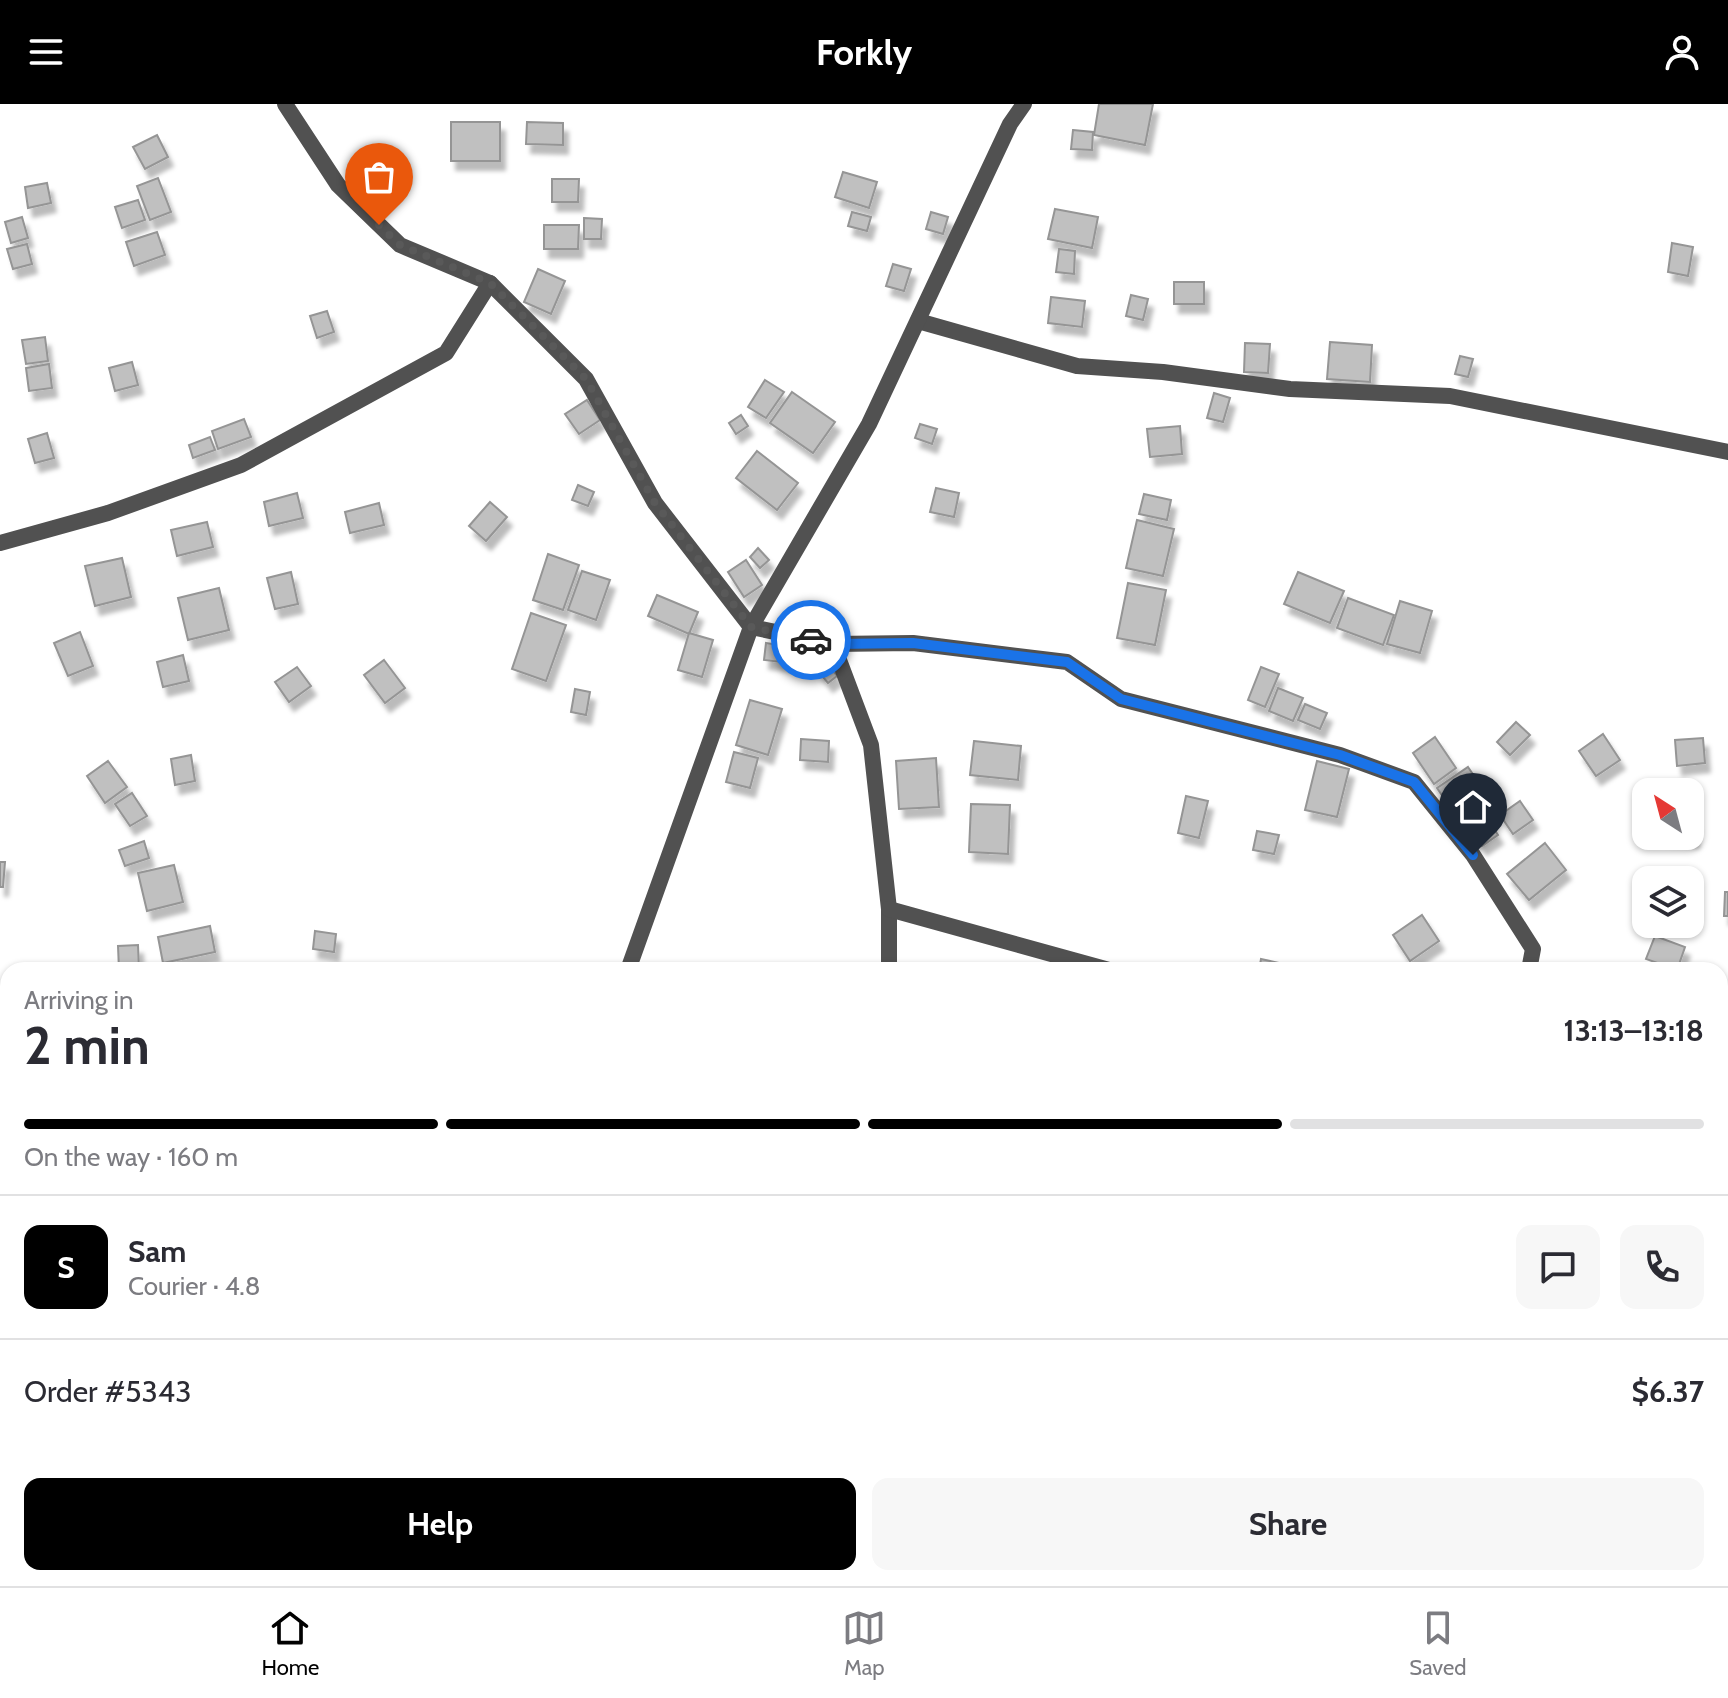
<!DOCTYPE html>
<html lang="en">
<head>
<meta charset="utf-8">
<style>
  :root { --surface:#fff; --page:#f7f7f7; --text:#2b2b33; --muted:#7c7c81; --line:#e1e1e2; --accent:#000 }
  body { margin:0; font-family:Cabin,sans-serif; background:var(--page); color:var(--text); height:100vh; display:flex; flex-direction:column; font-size:30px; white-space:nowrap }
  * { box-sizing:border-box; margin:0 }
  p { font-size:26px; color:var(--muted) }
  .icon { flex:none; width:44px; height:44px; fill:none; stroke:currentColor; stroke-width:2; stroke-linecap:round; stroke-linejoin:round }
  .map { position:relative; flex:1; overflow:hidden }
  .details { position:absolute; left:0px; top:858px; width:1728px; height:624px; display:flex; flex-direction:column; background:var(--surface); border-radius:24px 24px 0 0; box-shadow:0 2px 6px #0004 }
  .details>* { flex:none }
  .needle { width:52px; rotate:324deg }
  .tools { position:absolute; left:1632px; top:674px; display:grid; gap:16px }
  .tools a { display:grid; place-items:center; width:72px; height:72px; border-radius:16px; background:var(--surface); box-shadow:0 2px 6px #0004; font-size:40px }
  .pin { position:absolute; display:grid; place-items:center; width:68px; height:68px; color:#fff; margin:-82px -34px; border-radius:50% 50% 50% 0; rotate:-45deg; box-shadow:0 0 8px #0007 }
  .pin .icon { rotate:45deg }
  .courier { position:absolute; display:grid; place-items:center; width:80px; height:80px; margin:-40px; border:6px solid #1a73e8; border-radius:50%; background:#fff; color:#222; box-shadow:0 2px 10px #0007 }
  .headline em { font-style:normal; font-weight:800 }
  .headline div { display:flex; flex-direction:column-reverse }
  .headline { display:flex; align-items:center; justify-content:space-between; height:136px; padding:0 24px }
  h1 { font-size:52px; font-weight:800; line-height:60px }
  .bar { display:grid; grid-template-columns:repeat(4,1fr); gap:12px 8px; align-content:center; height:96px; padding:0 24px }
  .bar i { height:10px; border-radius:6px; background:var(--line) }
  .bar .on { background:var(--accent) }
  .bar p { grid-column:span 4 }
  .line { display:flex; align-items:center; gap:20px; padding:0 24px; border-top:2px solid var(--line) }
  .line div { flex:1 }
  .round { display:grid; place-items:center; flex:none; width:84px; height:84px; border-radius:16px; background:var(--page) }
  .button { display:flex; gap:16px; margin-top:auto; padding:16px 24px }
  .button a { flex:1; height:92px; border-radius:16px; background:var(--accent); color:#fff; font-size:32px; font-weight:800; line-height:92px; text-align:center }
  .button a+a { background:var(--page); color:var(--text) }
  header { display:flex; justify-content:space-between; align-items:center; height:104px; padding:0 24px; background:var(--accent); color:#fff; font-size:36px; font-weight:800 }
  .dock { display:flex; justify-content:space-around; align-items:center; height:112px; border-top:2px solid var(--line); background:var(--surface); font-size:22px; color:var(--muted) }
  .dock a { display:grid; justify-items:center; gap:4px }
  .dock .on { color:var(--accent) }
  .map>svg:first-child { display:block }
  .building { fill:#c0c0c0; stroke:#959595; stroke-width:2; filter:url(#shadow) }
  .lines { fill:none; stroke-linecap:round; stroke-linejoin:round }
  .street { stroke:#515151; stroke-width:16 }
  .done { stroke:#595959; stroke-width:8; stroke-dasharray:0 14.4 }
  .route { stroke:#1a73e8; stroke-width:10 }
</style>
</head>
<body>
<header><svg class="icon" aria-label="menu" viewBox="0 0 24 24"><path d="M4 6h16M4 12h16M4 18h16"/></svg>Forkly<svg class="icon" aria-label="person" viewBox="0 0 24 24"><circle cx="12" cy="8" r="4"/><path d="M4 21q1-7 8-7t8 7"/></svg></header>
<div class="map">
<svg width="1728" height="1482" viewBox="0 0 1728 1482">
  <defs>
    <filter id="shadow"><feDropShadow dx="5" dy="9" stdDeviation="2" flood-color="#0004"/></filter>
  </defs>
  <rect width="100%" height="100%" fill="#fff"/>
  <g class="building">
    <path d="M 1099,0 L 1153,0 L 1145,41 L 1094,31 Z"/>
    <rect x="451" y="18" width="49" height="39"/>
    <path d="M 527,18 L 563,19 L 563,41 L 526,40 Z"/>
    <path d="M 1073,26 L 1093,28 L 1092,46 L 1071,45 Z"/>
    <path d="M 157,31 L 168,53 L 145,65 L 133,43 Z"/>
    <path d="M 843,68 L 877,78 L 869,104 L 835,93 Z"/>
    <path d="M 158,74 L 171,108 L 150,116 L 137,82 Z"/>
    <path d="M 552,75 L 579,75 L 578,98 L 552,98 Z"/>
    <path d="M 47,79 L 51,99 L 28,104 L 25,83 Z"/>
    <path d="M 138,96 L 145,116 L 122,124 L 115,103 Z"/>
    <path d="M 1055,105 L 1098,113 L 1092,144 L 1048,135 Z"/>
    <path d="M 852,108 L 871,113 L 867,127 L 848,122 Z"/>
    <path d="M 931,108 L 948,113 L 943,130 L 926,125 Z"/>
    <path d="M 22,113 L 28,134 L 11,139 L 5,118 Z"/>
    <path d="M 584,114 L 602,115 L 601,135 L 584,135 Z"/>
    <path d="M 544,121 L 579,121 L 578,145 L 544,145 Z"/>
    <path d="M 157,128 L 165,151 L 134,162 L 126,138 Z"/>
    <path d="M 1672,139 L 1693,143 L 1688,172 L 1668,168 Z"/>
    <path d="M 27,140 L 32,160 L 13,165 L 7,145 Z"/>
    <path d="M 1059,145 L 1075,147 L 1074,170 L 1056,168 Z"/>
    <path d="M 893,160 L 911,165 L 904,187 L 886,182 Z"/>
    <path d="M 538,165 L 565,177 L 551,210 L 524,198 Z"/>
    <rect x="1174" y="178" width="30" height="22"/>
    <path d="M 1131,191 L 1148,195 L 1143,216 L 1126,212 Z"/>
    <path d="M 1051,193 L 1085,197 L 1082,223 L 1048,219 Z"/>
    <path d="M 327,207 L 334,228 L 317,234 L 310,212 Z"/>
    <path d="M 45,233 L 48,257 L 26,260 L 22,236 Z"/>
    <path d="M 1330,238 L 1372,241 L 1370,278 L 1327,275 Z"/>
    <path d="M 1245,239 L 1270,240 L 1268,269 L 1244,268 Z"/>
    <path d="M 1460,252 L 1473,255 L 1468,273 L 1455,270 Z"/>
    <path d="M 132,258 L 138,281 L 115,287 L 109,264 Z"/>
    <path d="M 49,260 L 52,284 L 29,287 L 26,264 Z"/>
    <path d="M 765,276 L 784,288 L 766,314 L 748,303 Z"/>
    <path d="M 792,288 L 835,318 L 813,349 L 770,319 Z"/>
    <path d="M 1214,289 L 1230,294 L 1223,318 L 1207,314 Z"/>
    <path d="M 587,296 L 600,316 L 579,330 L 565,310 Z"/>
    <path d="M 741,311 L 748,322 L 736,330 L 729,319 Z"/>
    <path d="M 244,315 L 251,333 L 218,345 L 212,327 Z"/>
    <path d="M 920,320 L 937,325 L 932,340 L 915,334 Z"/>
    <path d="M 1180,322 L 1182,350 L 1150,353 L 1147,325 Z"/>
    <path d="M 47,329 L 54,354 L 35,359 L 28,335 Z"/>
    <path d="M 210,333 L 215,346 L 193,354 L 189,341 Z"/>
    <path d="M 757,347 L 798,379 L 777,406 L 736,374 Z"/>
    <path d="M 578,381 L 594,388 L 588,402 L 572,396 Z"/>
    <path d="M 936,384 L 959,389 L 954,413 L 930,408 Z"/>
    <path d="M 297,389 L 303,414 L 269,422 L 264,398 Z"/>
    <path d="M 1144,390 L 1171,396 L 1167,416 L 1139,410 Z"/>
    <path d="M 490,398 L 507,413 L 486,437 L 469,422 Z"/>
    <path d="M 379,399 L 384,421 L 350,429 L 345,408 Z"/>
    <path d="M 1137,416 L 1174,425 L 1163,472 L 1126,464 Z"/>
    <path d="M 207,418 L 213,443 L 177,452 L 171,426 Z"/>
    <path d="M 758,444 L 769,456 L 760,464 L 750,453 Z"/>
    <path d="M 548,450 L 579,461 L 563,506 L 533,496 Z"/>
    <path d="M 122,454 L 131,493 L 95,502 L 85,462 Z"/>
    <path d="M 746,456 L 762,481 L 744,493 L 728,468 Z"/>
    <path d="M 582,467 L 610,476 L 596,516 L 568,506 Z"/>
    <path d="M 291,468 L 298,500 L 275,505 L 267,474 Z"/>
    <path d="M 1298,468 L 1344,487 L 1330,519 L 1284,500 Z"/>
    <path d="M 1128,479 L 1166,486 L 1155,541 L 1117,534 Z"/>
    <path d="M 219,484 L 229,526 L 188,536 L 178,494 Z"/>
    <path d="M 657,491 L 698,508 L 689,530 L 648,512 Z"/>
    <path d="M 1348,494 L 1394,511 L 1383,541 L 1337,524 Z"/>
    <path d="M 1400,497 L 1432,507 L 1420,549 L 1387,540 Z"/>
    <path d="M 531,509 L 566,521 L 546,577 L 512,565 Z"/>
    <path d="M 80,528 L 93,562 L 68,572 L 54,539 Z"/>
    <path d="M 689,529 L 713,536 L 702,573 L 678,566 Z"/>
    <path d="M 766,539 L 792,543 L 789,559 L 764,556 Z"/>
    <path d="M 183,551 L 189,577 L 163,583 L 157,558 Z"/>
    <path d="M 384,556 L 405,584 L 385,599 L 364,571 Z"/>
    <path d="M 827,559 L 837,572 L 828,579 L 817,566 Z"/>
    <path d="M 297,563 L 311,582 L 289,598 L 275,578 Z"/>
    <path d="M 1261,563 L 1279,570 L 1265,603 L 1248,596 Z"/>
    <path d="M 1278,584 L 1303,594 L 1293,617 L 1269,607 Z"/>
    <path d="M 575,585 L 590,588 L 586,611 L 571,608 Z"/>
    <path d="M 750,596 L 782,605 L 768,651 L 736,641 Z"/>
    <path d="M 1305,600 L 1327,609 L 1320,625 L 1298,616 Z"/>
    <path d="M 1516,618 L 1530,631 L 1510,651 L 1497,638 Z"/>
    <path d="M 1603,630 L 1620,656 L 1596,672 L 1579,647 Z"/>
    <path d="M 1435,633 L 1456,664 L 1434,680 L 1413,649 Z"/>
    <path d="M 1703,634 L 1705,659 L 1677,662 L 1675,636 Z"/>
    <path d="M 801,635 L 829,637 L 828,658 L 800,656 Z"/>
    <path d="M 974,637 L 1021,642 L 1018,676 L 970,671 Z"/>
    <path d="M 734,648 L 758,654 L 750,684 L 726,678 Z"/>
    <path d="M 191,651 L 195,677 L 175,681 L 171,655 Z"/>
    <path d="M 936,654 L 939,703 L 899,705 L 896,657 Z"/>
    <path d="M 108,657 L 127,683 L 105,699 L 87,672 Z"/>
    <path d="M 1317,657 L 1349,665 L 1337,713 L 1305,706 Z"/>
    <path d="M 1468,663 L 1483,685 L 1452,706 L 1437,684 Z"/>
    <path d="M 132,689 L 147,712 L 130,722 L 115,700 Z"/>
    <path d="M 1186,692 L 1208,697 L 1199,734 L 1178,729 Z"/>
    <path d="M 1474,697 L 1482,710 L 1465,722 L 1456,709 Z"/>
    <path d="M 1520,697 L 1533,716 L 1513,730 L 1500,711 Z"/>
    <path d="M 971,700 L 1010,701 L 1008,750 L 969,748 Z"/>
    <path d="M 1488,716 L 1498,731 L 1482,742 L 1472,728 Z"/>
    <path d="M 1690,717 L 1695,717 L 1694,735 L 1661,732 L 1690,732 Z"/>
    <path d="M 1257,727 L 1279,731 L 1274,750 L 1253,746 Z"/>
    <path d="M 144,737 L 149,754 L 125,762 L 119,746 Z"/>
    <path d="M 1545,739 L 1566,766 L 1529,796 L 1507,770 Z"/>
    <path d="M 0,758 L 5,758 L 3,783 L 0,783 Z"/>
    <path d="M 174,761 L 183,798 L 147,807 L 138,769 Z"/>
    <path d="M 1725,788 L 1728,788 L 1728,812 L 1724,812 Z"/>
    <path d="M 1422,811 L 1439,837 L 1410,857 L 1393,831 Z"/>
    <path d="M 210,822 L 215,848 L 163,859 L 158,833 Z"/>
    <path d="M 315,827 L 336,830 L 334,848 L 313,845 Z"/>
    <path d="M 1655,832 L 1685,843 L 1677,866 L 1646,855 Z"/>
    <path d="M 138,841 L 139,866 L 119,866 L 118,842 Z"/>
    <path d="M 1261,855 L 1279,859 L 1277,866 L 1259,866 Z"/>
    <path d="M 1720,978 L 1728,979 L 1728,1028 L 1720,1026 Z"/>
    <path d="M 8,1075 L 8,1098 L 0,1098 L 0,1076 Z"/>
    <path d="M 8,1144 L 8,1182 L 0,1183 L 0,1145 Z"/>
    <path d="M 8,1403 L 8,1443 L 2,1448 L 0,1409 Z"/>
    <path d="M 1725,1453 L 1728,1482 L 1707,1482 L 1703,1478 L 1706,1474 L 1720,1474 L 1720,1459 Z"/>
    <path d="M 171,1474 L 179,1474 L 188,1482 L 164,1482 Z"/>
    <rect x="243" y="1474" width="40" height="8"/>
    <path d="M 484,1474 L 525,1474 L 524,1482 L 483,1482 Z"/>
    <path d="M 586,1474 L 613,1474 L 612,1482 L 584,1482 Z"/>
    <path d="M 1266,1474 L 1294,1474 L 1268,1480 Z"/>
    <path d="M 719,1477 L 745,1480 L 745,1482 L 718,1482 Z"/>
  </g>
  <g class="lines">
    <g class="street">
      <path d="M 285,0 L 338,81 L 400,141 L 490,179 L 586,275 L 655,399 L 751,523 L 833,540 L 871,641 L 889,805 L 889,866"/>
      <path d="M 918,217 L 1077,262 L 1163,268 L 1290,285 L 1450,292 L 1728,348"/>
      <path d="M 0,439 L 108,409 L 241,361 L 446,249 L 490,179"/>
      <path d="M 833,540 L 913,539 L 1067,558 L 1121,595 L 1340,651 L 1414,678 L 1473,751 L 1533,845 L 1529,866"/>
      <path d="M 889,805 L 1109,866"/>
      <path d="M 628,866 L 751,523 L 869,320 L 1010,20 L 1024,0"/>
      <path d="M 1720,1050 L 1728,1053"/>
      <path d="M 902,1474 L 902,1482"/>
      <path d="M 1257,1474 L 1258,1482"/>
      <path d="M 414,1482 L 416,1474"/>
    </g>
  </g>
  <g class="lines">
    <path class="done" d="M 379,121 L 400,141 L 490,179 L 586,275 L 655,399 L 751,523 L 811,536"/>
    <path class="route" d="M 811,536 L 833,540 L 913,539 L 1067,558 L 1121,595 L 1340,651 L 1414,678 L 1473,751"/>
  </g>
</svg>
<div class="tools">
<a><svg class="needle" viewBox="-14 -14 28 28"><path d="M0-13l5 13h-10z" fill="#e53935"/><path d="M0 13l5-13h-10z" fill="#7c7c81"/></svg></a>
<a><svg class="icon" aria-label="layers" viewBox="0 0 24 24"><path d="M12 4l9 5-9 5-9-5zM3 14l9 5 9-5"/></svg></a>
</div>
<div class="pin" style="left:379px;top:121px;background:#ea580c"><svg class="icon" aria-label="bag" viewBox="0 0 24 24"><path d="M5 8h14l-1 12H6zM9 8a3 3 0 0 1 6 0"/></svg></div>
<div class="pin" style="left:1473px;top:751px;background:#1f2937"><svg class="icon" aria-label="home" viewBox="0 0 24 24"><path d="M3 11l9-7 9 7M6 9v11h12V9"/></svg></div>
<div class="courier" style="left:811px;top:536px"><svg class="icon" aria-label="car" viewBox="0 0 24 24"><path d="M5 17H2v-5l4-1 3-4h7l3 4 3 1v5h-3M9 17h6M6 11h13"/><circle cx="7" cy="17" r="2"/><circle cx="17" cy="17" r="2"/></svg></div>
<section class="details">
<div class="headline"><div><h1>2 min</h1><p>Arriving in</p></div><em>13:13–13:18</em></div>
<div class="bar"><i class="on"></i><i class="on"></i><i class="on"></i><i></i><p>On the way · 160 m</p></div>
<div class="line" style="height:144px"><b class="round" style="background:var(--accent);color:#fff">S</b><div><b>Sam</b><p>Courier · 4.8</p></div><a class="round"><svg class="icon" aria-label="chat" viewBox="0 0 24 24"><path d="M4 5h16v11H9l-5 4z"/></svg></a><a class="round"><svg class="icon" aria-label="phone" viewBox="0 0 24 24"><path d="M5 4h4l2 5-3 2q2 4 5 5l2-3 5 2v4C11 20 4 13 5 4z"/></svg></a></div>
<div class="line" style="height:104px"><div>Order #5343</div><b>$6.37</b></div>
<div class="button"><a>Help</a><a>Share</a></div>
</section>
</div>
<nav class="dock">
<a class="on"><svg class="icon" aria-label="home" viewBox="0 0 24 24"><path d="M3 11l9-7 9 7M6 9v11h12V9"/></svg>Home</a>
<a><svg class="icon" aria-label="map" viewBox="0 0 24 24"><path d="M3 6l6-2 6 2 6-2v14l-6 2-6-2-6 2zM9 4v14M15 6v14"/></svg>Map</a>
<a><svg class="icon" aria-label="saved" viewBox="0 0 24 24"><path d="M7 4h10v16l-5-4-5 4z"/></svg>Saved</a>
</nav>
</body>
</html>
